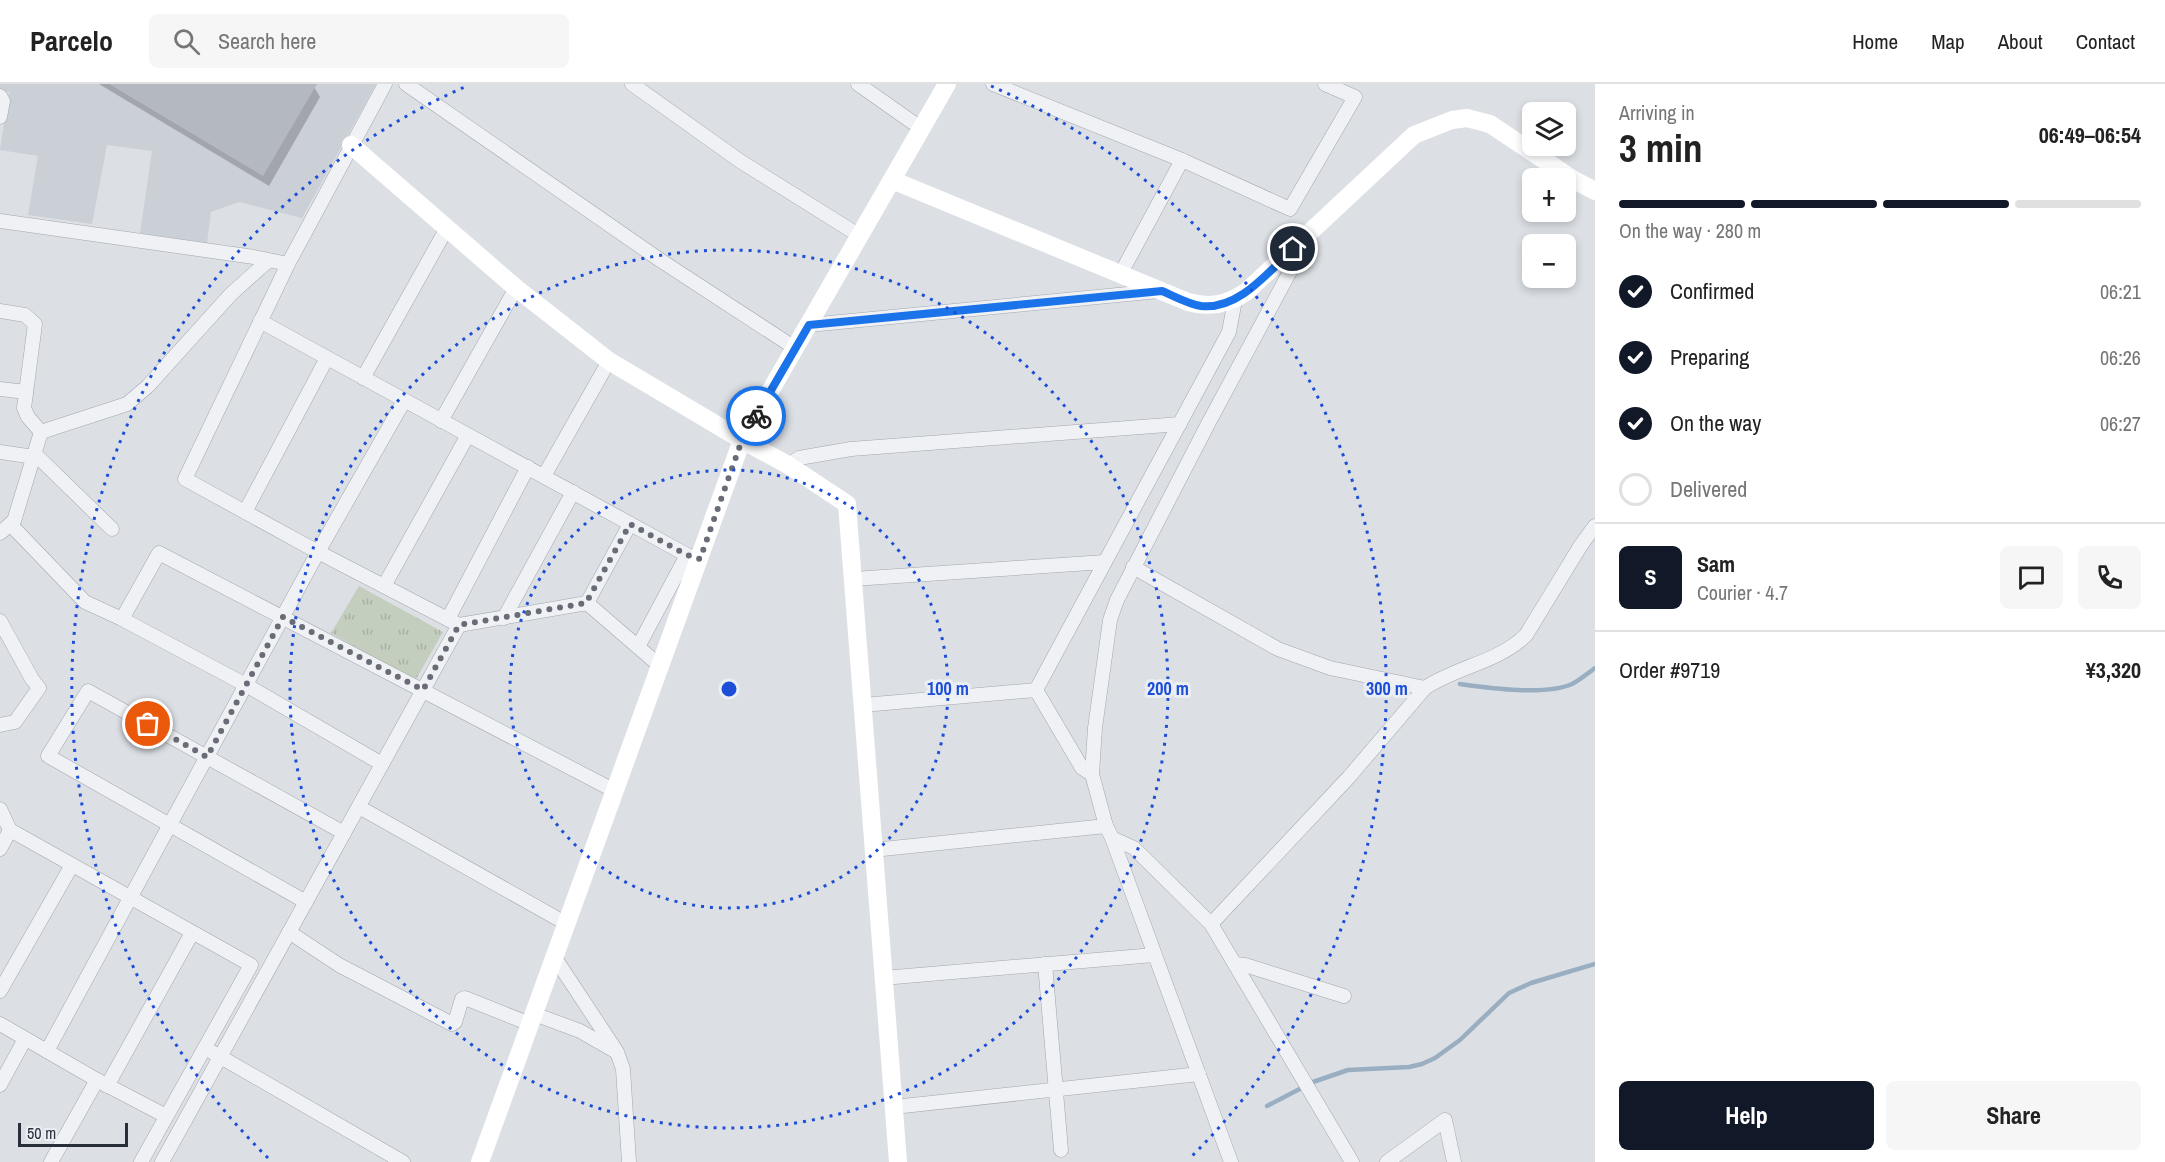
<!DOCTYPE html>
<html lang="en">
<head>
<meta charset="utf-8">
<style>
  :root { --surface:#fff; --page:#f6f6f6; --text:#222; --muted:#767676; --line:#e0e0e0; --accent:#111827 }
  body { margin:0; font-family:"Archivo Narrow",sans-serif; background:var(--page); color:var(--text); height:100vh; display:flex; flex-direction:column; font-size:22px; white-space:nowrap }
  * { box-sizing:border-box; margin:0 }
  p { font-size:20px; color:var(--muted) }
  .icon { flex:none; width:33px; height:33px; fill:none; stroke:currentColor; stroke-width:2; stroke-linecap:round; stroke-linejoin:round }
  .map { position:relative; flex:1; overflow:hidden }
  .side { display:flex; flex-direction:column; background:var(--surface); width:570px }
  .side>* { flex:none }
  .buttons { position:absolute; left:1522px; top:18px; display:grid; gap:12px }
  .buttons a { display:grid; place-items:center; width:54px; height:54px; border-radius:9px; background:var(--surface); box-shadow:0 3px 9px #0003; font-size:30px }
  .scale { position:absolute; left:18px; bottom:15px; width:110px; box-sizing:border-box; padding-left:6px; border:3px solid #282e3a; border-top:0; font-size:16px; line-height:21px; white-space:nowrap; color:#282e3a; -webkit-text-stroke:4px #ebeff3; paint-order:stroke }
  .pin { position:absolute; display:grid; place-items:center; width:51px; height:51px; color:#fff; margin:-26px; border:3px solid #fff; border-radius:50%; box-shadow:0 2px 6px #0007 }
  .courier { position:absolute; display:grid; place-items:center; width:60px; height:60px; margin:-30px; border:4px solid #1a73e8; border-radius:50%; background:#fff; color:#222; box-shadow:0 2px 8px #0007 }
  .head em { font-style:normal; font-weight:700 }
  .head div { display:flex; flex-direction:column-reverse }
  .head { display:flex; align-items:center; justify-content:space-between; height:102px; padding:0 24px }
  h1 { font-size:39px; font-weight:700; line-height:45px }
  .bar { display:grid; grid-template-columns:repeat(4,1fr); gap:9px 6px; align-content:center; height:72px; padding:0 24px }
  .bar i { height:8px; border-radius:4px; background:var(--line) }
  .bar .selected { background:var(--accent) }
  .bar p { grid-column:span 4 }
  .line { display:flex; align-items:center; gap:15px; padding:0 24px; border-top:2px solid var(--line) }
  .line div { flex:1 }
  .round { display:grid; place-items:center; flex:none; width:63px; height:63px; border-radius:9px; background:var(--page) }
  ol { padding:0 24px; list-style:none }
  li { display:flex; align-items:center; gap:18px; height:66px }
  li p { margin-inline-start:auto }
  li .icon { padding:6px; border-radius:50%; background:var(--accent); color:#fff; stroke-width:4 }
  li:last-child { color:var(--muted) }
  li i { width:33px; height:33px; border:3px solid var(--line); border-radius:50% }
  .action { display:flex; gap:12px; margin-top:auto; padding:12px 24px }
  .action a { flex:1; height:69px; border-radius:9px; background:var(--accent); color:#fff; font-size:24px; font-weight:700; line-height:69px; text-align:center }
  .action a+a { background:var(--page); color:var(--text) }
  header { display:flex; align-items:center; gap:36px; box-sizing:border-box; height:84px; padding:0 30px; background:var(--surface); border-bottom:2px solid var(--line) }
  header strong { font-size:28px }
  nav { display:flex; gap:33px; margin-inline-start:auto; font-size:21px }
  .search { width:420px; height:54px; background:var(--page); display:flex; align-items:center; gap:15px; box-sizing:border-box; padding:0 21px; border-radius:9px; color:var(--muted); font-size:22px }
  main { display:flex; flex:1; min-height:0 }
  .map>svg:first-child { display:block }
  .built { fill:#cbcfd6 }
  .grass { fill:url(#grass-tufts) }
  .shadow { fill:#0003 }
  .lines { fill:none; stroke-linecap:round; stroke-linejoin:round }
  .stream { stroke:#9aaec2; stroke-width:4.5 }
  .building { fill:#b4b9c1 }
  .street-casing { stroke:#a2a7ae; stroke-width:15 }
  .street { stroke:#eff1f4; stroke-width:14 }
  .secondary { stroke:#fff; stroke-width:18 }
  .done { stroke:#676c76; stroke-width:6; stroke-dasharray:0 10.8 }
  .route { stroke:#1a73e8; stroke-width:8 }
  .ring { fill:none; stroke:#1d4ed8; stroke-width:3; stroke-dasharray:3 6 }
  .centre { fill:#1d4ed8; stroke:#ebeff3; stroke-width:3 }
  .ring-label { font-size:18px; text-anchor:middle; font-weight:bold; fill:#1d4ed8; stroke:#ebeff3; stroke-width:6; stroke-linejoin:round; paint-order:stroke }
</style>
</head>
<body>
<header>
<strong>Parcelo</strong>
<div class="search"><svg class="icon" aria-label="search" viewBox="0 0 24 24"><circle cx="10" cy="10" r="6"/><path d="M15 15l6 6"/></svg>Search here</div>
<nav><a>Home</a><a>Map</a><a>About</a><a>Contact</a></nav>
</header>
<main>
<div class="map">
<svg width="1595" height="1078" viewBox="0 0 1595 1078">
  <defs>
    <pattern id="grass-tufts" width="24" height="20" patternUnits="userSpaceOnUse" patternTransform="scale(1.5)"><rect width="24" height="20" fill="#c3cebe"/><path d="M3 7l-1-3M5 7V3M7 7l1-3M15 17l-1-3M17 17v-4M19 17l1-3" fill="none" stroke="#a8b1a4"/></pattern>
  </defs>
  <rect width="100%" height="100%" fill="#dce0e5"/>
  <path class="built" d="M 0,0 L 376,0 L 302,134 L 239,118 L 211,128 L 207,159 L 140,149 L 152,67 L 107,61 L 92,140 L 28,131 L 38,72 L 0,66 L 9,8 L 0,6 Z"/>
  <path class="grass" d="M 359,502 L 443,548 L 415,597 L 331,549 Z"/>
  <path class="shadow" d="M 99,0 L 309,0 L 314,3 L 320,13 L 269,102 Z"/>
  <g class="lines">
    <g class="stream">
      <path d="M 1460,600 C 1489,604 1545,612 1572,600 C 1580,596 1588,589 1595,584"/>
      <path d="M 1267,1022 L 1313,998 L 1348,986 L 1409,983 L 1422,980 L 1435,974 L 1460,956 L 1509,909 L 1531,899 L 1595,880"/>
    </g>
  </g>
  <path class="building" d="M 109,0 L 317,0 L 263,92 Z"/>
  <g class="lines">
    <g class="street-casing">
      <g id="street">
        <path d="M 385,0 L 288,180 L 185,395 L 318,468 L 459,541 L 587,519 L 660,582"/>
        <path d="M 406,0 L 660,176 L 795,264"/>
        <path d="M 632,0 L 740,77 L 860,152"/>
        <path d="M 858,0 L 922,45"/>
        <path d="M 993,0 L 1182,76 L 1290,125 L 1355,13 L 1325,0"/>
        <path d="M 0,12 L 3,17 L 0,33"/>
        <path d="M 0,137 L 254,173 L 288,180"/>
        <path d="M 1121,189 L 1182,76"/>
        <path d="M 0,227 L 25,231 L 35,240 L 24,324 L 28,333 L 41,348"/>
        <path d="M 260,237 L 687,471 L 700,475"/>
        <path d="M 809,241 L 1159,207"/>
        <path d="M 363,294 L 447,144"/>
        <path d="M 0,305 L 26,308"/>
        <path d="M 441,337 L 516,204"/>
        <path d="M 41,348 L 127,320 L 148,302 L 231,210 L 268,177"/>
        <path d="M 0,368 L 34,373"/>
        <path d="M 35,370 L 112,445"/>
        <path d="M 788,381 L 799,374 L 851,365 L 1180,340"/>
        <path d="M 544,392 L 609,277"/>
        <path d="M 245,428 L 327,274"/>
        <path d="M 10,440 L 85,518 L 122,535"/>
        <path d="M 0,449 L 14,437 L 41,348"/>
        <path d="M 1133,483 L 1278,565 L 1330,584 L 1425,604"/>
        <path d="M 853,495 L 1105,478"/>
        <path d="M 384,502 L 468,351"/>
        <path d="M 587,519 L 630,440"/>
        <path d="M 504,534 L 573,408"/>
        <path d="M 448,535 L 528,383"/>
        <path d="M 0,537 L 32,595 L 39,604 L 15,638 L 0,641"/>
        <path d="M 638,563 L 687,471"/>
        <path d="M 1036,606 L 1229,248 L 1235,216"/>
        <path d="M 863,621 L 1036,606 L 1082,684 L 1092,690"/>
        <path d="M 382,680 L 246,601 L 122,535 L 159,469 L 615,707"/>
        <path d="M 359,723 L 567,840"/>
        <path d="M 0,725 L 10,746 L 251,881 L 141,1078"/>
        <path d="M 1112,754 L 1134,764 L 1211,840 L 1352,1078"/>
        <path d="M 0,765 L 10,746"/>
        <path d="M 873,766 L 1106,742"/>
        <path d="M 306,818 L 48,672 L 88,607 L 344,749"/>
        <path d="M 1211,840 L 1349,693 L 1425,604 C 1456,583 1499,578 1526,551 L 1581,461 L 1595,442"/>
        <path d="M 289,848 L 339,881 L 452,940 L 455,938 L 462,915 L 465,914 L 530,940"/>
        <path d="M 555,874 L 617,968 L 623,985 L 629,1078"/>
        <path d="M 1045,880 L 1061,1066"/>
        <path d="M 1235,880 L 1245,881 L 1344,912"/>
        <path d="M 883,894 L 1154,871"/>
        <path d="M 0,907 L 72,781"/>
        <path d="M 534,930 L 580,947 L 615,967"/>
        <path d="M 0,940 L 97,996 L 166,1032"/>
        <path d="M 47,967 L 318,468 L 404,317"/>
        <path d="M 212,968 L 403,1078"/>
        <path d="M 0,1001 L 25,955"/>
        <path d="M 107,1002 L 192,849"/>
        <path d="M 894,1023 L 1199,990"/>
        <path d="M 51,1078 L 97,996"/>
        <path d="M 162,1078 L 459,541"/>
        <path d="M 1231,1078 L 1112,754 L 1106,742 L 1092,690 L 1095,644 L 1110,536 L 1117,516 L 1209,338 L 1293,182 L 1293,165"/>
        <path d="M 1387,1078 L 1445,1036 L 1454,1078"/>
      </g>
    </g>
    <use href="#street" class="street"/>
    <g class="secondary">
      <path d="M 351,61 L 516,204 L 609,277 L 742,356 L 788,381 L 847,420 L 898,1078"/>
      <path d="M 892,96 L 1188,218 C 1209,224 1227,221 1246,208 L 1414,51 L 1452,36 L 1467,34 L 1490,40 L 1574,96 L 1595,107"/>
      <path d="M 480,1078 L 742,356 L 947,0"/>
    </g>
  </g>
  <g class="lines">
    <path class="done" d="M 148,640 L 207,673 L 283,533 L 423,606 L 459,541 L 586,519 L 630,440 L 687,471 L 700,475 L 742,356 L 756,332"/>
    <path class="route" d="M 756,332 L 809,241 L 1162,207 C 1174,212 1188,220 1201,222 C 1239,226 1268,188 1293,165"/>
  </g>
  <g class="ring">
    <circle cx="729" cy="605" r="219"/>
    <circle cx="729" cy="605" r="439"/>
    <path d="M268 1074A658 658 0 0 1 467 2M991 2A658 658 0 0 1 1190 1074"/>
  </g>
  <circle cx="729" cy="605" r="9" class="centre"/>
  <g class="ring-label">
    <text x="948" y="611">100 m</text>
    <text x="1168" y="611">200 m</text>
    <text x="1387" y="611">300 m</text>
  </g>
</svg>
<div class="buttons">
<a><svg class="icon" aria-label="layers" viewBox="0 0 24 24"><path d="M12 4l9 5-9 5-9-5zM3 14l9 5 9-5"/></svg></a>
<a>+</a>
<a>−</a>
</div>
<div class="scale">50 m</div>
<div class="pin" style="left:148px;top:640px;background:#ea580c"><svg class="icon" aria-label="bag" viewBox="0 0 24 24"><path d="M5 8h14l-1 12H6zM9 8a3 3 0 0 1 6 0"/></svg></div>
<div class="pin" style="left:1293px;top:165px;background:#1f2937"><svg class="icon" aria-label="home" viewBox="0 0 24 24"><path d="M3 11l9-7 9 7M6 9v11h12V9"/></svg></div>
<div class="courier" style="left:756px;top:332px"><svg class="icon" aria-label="bike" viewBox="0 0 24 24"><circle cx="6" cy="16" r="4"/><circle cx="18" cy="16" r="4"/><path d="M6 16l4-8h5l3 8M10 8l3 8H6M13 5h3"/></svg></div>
</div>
<section class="side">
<div class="head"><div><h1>3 min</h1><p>Arriving in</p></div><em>06:49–06:54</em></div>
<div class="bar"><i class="selected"></i><i class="selected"></i><i class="selected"></i><i></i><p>On the way · 280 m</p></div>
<ol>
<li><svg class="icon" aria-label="check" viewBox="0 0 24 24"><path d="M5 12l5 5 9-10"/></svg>Confirmed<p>06:21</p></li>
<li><svg class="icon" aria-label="check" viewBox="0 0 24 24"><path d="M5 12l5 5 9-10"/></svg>Preparing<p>06:26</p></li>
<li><svg class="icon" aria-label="check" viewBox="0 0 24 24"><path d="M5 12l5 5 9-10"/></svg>On the way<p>06:27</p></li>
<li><i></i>Delivered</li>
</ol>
<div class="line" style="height:108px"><b class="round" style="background:var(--accent);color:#fff">S</b><div><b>Sam</b><p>Courier · 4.7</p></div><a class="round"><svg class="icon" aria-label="chat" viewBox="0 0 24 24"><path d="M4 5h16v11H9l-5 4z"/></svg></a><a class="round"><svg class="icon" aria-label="phone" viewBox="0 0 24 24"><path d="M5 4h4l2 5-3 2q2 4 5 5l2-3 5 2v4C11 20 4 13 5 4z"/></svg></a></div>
<div class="line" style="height:78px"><div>Order #9719</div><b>¥3,320</b></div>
<div class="action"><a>Help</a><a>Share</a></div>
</section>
</main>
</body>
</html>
